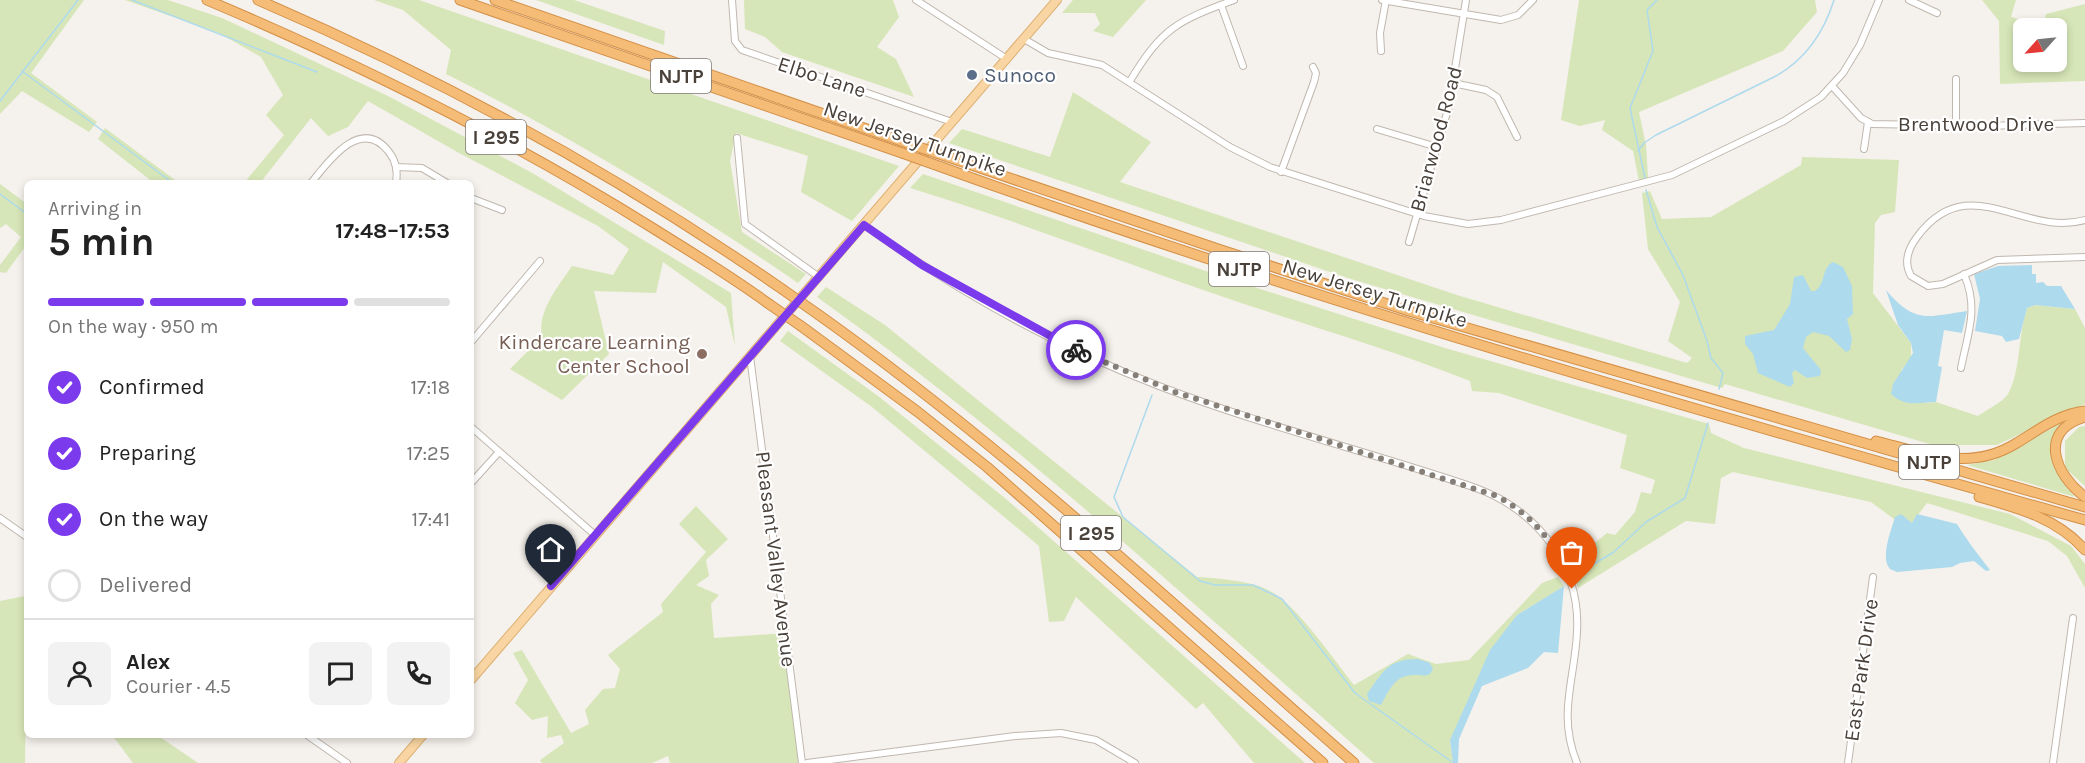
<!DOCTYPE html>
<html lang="en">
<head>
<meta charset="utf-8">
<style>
  :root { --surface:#fff; --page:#f2f2f2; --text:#222; --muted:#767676; --line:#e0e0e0; --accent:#7c3aed }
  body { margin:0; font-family:Karla,sans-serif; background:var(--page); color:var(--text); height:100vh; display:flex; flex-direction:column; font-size:22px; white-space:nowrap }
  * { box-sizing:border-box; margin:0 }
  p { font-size:20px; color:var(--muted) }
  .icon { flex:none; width:33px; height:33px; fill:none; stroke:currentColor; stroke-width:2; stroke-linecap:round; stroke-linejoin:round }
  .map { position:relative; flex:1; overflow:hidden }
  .sheet { position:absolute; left:24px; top:180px; width:450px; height:558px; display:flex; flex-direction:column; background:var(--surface); border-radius:9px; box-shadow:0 3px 9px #0003 }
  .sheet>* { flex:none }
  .needle { width:39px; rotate:243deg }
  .fabs { position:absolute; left:2013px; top:18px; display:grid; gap:12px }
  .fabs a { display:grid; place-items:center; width:54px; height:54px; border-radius:9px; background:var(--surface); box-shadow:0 3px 9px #0003; font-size:30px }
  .pin { position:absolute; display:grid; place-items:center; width:51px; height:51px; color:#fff; margin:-62px -26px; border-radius:50% 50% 50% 0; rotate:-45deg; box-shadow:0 0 6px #0007 }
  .pin .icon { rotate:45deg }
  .courier { position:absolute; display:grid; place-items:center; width:60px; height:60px; margin:-30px; border:4px solid #7c3aed; border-radius:50%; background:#fff; color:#222; box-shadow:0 2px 8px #0007 }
  .headline em { font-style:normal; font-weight:700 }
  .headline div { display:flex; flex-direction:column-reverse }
  .headline { display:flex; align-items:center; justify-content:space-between; height:102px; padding:0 24px }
  h1 { font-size:39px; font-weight:700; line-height:45px }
  .bar { display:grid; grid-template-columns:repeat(4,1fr); gap:9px 6px; align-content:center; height:72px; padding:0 24px }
  .bar i { height:8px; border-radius:4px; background:var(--line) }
  .bar .active { background:var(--accent) }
  .bar p { grid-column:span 4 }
  .line { display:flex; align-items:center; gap:15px; padding:0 24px; border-top:2px solid var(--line) }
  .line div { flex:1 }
  .round { display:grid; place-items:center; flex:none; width:63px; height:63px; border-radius:9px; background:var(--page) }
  ol { padding:0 24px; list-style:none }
  li { display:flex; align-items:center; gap:18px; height:66px }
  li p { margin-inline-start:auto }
  li .icon { padding:6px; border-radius:50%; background:var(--accent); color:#fff; stroke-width:4 }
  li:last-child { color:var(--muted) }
  li i { width:33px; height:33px; border:3px solid var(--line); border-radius:50% }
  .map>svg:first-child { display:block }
  .green { fill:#d7e6b8; fill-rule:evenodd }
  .water { fill:#addaed }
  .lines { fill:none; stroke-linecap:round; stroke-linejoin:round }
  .stream { stroke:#addaed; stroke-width:1.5 }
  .minor-casing { stroke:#c0b8af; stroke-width:8 }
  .major-casing { stroke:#ddb072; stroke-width:10 }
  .highway-casing { stroke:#d49047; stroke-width:11 }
  .minor { stroke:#fff; stroke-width:6 }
  .major { stroke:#f8d5a2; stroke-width:8 }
  .highway { stroke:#f5bc77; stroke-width:9 }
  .highway-bridge-casing { stroke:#d49047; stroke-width:11; stroke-linecap:butt }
  .highway-bridge { stroke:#f5bc77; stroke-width:9 }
  .done { stroke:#857f78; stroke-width:6; stroke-dasharray:0 10.8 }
  .route { stroke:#7c3aed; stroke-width:8 }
  .service-dot { fill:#5c6f8a; stroke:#fff; stroke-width:2 }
  .education-dot { fill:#8d6e63; stroke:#fff; stroke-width:2 }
  .labels { text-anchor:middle; stroke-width:4.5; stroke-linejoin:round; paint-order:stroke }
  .shield { fill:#fff; stroke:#807a75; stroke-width:1.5 }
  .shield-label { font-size:20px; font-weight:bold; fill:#49413a }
  .service-label { font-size:21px; fill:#4e5e75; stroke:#fff; text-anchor:start }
  .street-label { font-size:21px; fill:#49413a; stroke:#fff }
  .education-label { font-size:21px; fill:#785e54; stroke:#fff; text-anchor:end }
</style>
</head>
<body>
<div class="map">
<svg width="2085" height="763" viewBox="0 0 2085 763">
  <rect width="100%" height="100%" fill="#f5f1ec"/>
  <g class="green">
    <path d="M 0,0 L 84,0 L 31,73 L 97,122 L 89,132 L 22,91 L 0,114 Z"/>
    <path d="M 125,0 L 168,0 L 222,18 L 388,96 L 534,174 L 731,293 L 735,346 L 726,307 L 663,262 L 656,293 L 594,291 L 609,354 L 562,400 L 510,369 L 542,337 C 537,311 558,287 572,266 L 613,275 L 629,249 L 598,226 L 459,153 L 368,101 L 348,127 L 328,136 L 311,118 L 260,183 L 244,183 L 284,135 L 266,115 L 283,95 L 261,57 L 219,33 Z"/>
    <path d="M 374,0 L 419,0 L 899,166 L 852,221 L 801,192 L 808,156 L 736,133 L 730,161 L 742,232 L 806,274 L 798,283 C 686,206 568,135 446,74 L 451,50 L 403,10 Z"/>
    <path d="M 536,0 L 574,0 L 665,31 L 664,45 Z"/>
    <path d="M 744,0 L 893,0 L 899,17 L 877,47 L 896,59 L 914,97 L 782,52 L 765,37 L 745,29 Z"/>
    <path d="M 1073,0 L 1146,0 L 1113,37 L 1093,31 L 1100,24 L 1095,13 L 1062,13 Z"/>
    <path d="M 1579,0 L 1815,0 L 1817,12 L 1783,51 L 1639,112 L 1646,145 L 1648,178 L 1639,181 L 1633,151 L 1602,130 L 1605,120 L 1580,126 L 1561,120 Z"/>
    <path d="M 1982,0 L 2016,0 L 2011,17 L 2043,26 L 2046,14 L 2085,4 L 2085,81 L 2000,84 L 1999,21 ZM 2024,28 L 2056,28 L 2056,62 L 2024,62 Z"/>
    <path d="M 1073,92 L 1151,142 L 1120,182 L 1457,295 L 1687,363 L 1692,358 L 1668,341 L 1680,302 L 1648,249 L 1642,193 L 1650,191 L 1662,219 L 1711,217 L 1801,165 L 1802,157 L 1899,160 L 1895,212 L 1881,215 L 1875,223 L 1873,293 L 1911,343 L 1911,359 L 1901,370 L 1924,403 L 1936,402 L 1978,416 C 1986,410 2003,402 2008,394 C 2021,371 2018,334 2027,308 L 2035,305 L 2075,309 L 2085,328 L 2085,404 L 1997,445 L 1933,445 L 1725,384 L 1722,388 L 1351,279 L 949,143 L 962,129 L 1050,157 Z"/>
    <path d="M 105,128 L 179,183 L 154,183 L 98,139 Z"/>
    <path d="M 923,174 L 1229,279 L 1445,348 L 1709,424 L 1711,433 L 1744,448 L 2010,514 L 2071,546 L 2085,564 L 2085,588 L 2067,556 L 2048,541 L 1927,503 L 1912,523 L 1901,515 L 1894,519 L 1871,502 L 1733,472 L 1721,478 L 1715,524 L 1686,521 L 1578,588 L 1570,563 L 1607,533 L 1615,535 L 1635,512 L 1641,492 L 1651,494 L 1655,480 L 1620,468 L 1627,435 L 1499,393 L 1472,391 L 1470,381 C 1385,347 1298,323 1212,293 C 1111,258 1012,219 910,188 Z"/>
    <path d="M 0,184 L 27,204 L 27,244 L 6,273 L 0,272 L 0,265 L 21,237 L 6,224 L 0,228 Z"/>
    <path d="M 826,287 L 885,325 L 1197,577 C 1217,578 1253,581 1270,591 C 1297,605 1334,660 1354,685 L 1408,654 L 1436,664 L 1469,660 L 1542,583 L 1558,577 L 1564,586 L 1517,615 L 1450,740 L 1453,763 L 1374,763 C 1192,603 1014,438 817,297 Z"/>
    <path d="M 788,331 L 878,396 L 1006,499 L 1305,763 L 1254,763 L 1203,703 L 1196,709 L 1076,597 L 1064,621 L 1049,622 L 1039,546 L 872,407 L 780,341 Z"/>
    <path d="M 2065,421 C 2041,453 2051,469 2075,497 L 1967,465 L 1994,460 Z"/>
    <path d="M 2085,426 L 2085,486 L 2065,468 L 2065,441 L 2079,427 Z"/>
    <path d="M 696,506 L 728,539 L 706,560 L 709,576 L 696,585 L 719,595 L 711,604 L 714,638 L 787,633 L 803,763 L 670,763 L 668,756 L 652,763 L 542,763 L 540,760 L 564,743 L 561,735 L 547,738 L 548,716 L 532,720 L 515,703 L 528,680 L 513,653 L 522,650 L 571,733 L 589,724 L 585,710 L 603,689 L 615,688 L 620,669 L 608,655 L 663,612 L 661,604 L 706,552 L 679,524 Z"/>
    <path d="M 25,596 L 24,632 L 27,630 L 25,763 L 0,763 L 0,601 Z"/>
    <path d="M 112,735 L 161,735 L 160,737 L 198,763 L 133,763 Z"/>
  </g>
  <g class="water">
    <path d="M 1833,262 L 1843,267 L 1852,286 L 1853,314 L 1847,319 L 1852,339 L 1850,350 L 1846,352 L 1829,336 L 1813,332 L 1806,337 L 1803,348 L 1821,370 L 1820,376 L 1807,378 L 1795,370 L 1792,373 L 1794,383 L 1790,387 L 1758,373 L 1753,354 L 1745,344 L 1745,336 L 1774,330 L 1790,304 L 1794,277 L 1803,275 L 1811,291 L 1815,291 C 1826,284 1821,268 1833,262 Z"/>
    <path d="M 2032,265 L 2032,274 L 2036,274 L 2036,283 L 2043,282 L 2047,286 L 2061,286 L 2075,309 L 2035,305 L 2027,308 L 2019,339 L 2006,342 L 2002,336 L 1975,331 L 1980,299 L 1974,274 L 1998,266 Z"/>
    <path d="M 1886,290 C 1915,324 1926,317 1967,311 L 1962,333 L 1944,330 L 1938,366 L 1942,367 L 1936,402 C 1919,402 1906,408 1891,394 L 1893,384 L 1913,353 L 1911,343 L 1898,325 Z"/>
    <path d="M 1901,514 L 1912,523 L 1917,514 L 1957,524 C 1967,541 1978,554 1990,570 L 1986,571 L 1974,561 L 1960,563 L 1952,567 L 1897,572 L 1890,569 C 1880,557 1891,531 1895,517 Z"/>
    <path d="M 1564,586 L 1558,653 L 1544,652 L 1528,668 L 1482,686 L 1459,739 L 1458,763 L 1453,763 L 1450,740 L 1490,650 L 1517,615 Z"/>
    <path d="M 1418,659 L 1430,663 L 1433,669 L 1430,674 C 1425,677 1422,675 1416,675 C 1395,674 1390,689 1381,705 L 1369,701 L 1367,694 C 1383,672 1387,659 1418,659 Z"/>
  </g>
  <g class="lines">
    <g class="stream">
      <path d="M 132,0 L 317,72"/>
      <path d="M 22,71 L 173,183"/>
      <path d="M 0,101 L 78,0"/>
      <path d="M 1638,151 L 1644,143 L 1656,135 L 1776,76 C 1806,59 1824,32 1834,0"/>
      <path d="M 1645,178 L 1630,108 L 1653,51 L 1647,10 L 1657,0"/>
      <path d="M 1646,190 L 1657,227 L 1683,275 L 1707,341 L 1711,358 L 1723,373 L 1719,389"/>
      <path d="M 0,194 L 27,214"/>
      <path d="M 1152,395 L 1114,497 L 1123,517 L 1200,581 L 1215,585 L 1253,585 L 1282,599 L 1355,693 L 1452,762"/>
      <path d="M 1576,578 L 1587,568 L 1614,552 L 1646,522 L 1685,498 L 1708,423"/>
    </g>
    <g class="minor-casing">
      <g id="minor">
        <path d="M 732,0 L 735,41 L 742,50 L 952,122"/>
        <path d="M 916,0 L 1007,59"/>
        <path d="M 1382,0 L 1501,20 L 1518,15 L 1533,0"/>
        <path d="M 1909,0 L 1937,13"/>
        <path d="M 1221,5 L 1243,66"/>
        <path d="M 1024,39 L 1048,53 L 1102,65 L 1230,147 L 1270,167 L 1424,216 L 1468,224 L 1501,220 L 1672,175 L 1784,121 L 1821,97 L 1843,73 L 1860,45 L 1879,0"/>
        <path d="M 1381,51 L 1380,33 L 1386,0"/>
        <path d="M 1130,81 C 1162,28 1177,21 1234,0"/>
        <path d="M 1453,83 L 1486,90 L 1497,97 L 1517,137"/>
        <path d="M 1832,86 L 1861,118 L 1872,124 L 1986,126 L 2085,123"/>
        <path d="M 1956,125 L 1956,79"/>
        <path d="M 1377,129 L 1437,147"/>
        <path d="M 737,138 L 745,224 L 819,277"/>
        <path d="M 1864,149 L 1868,122"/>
        <path d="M 396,167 L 422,168 L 447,183"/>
        <path d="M 1281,172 L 1314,82 L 1316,73 L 1313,67"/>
        <path d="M 311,183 C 328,162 361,115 389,152 C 396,161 398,171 396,183"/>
        <path d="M 471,198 L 502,210"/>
        <path d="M 2085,220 C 2023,238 1969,167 1917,237 C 1908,249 1903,262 1911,276 L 1928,286 L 1943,284 L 1997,260 L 2085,257"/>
        <path d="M 864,225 C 955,290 1055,346 1159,386 C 1263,426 1371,452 1476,488 C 1536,510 1581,565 1577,632 C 1575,679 1557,715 1577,763"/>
        <path d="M 1409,242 L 1449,106 L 1466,0"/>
        <path d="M 471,342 L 540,261"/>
        <path d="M 750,356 L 802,763"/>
        <path d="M 1961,368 C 1968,332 1979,309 1964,274"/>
        <path d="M 471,427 L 595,535"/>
        <path d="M 471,483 L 499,452"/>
        <path d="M 0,518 L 27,537"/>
        <path d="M 307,735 L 347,763"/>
        <path d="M 807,763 L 1015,736 L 1061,733 L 1096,740 L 1135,763"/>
        <path d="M 1848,763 L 1873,577"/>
        <path d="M 2053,763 L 2073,618"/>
      </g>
    </g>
    <g class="major-casing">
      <g id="major">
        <path d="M 471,680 L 1057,0"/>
        <path d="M 399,763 L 423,735"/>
      </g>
    </g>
    <g class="highway-casing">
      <g id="highway">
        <path d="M 207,0 C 361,65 510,139 651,227 C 691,252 731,276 769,304"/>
        <path d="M 258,0 C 442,79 618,175 782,289"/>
        <path d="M 460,0 L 902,153"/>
        <path d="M 495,0 L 910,144"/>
        <path d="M 948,157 L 1218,249 L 1409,311 L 2085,507"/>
        <path d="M 933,164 C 1311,301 1698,411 2085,520"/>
        <path d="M 819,315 C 1009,450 1179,610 1354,763"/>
        <path d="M 801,326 L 918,412 L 987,467 L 1323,763"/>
        <path d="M 2085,417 C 2037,431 2055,475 2085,497"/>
        <path d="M 1876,441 C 1924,453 1969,472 2015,444 C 2037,431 2058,414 2085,411"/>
        <path d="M 1979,497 C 2018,508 2057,518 2085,550"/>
      </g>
    </g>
    <use href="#minor" class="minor"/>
    <use href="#major" class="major"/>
    <use href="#highway" class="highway"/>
    <g class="highway-bridge-casing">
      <g id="highway-bridge">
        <path d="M 910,144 L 948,157"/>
        <path d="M 902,153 L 933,164"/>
        <path d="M 782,289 L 819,315"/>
        <path d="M 769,304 L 801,326"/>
      </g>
    </g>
    <use href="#highway-bridge" class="highway-bridge"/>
  </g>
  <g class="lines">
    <path class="done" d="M 1076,350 L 1175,392 L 1497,496 C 1535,517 1559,547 1572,589"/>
    <path class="route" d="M 551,586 L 864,225 L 922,265 L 1076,350"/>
  </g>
  <circle class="service-dot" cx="972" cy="75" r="6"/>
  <circle class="education-dot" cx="702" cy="354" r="6"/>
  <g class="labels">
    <g class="shield">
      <rect x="651" y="59" width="60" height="34" rx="4.5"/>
      <rect x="466" y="120" width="60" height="34" rx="4.5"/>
      <rect x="1209" y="252" width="60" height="34" rx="4.5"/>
      <rect x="1899" y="445" width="60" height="34" rx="4.5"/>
      <rect x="1061" y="516" width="60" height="34" rx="4.5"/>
    </g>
    <g class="shield-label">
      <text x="681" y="83">NJTP</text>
      <text x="496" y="144">I 295</text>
      <text x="1239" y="276">NJTP</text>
      <text x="1929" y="469">NJTP</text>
      <text x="1091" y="540">I 295</text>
    </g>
    <g class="service-label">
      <text x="984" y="82">Sunoco</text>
    </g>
    <g class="street-label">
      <text transform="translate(822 77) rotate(18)" y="7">Elbo Lane</text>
      <text x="1976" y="131">Brentwood Drive</text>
      <text transform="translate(915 139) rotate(19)" y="7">New Jersey Turnpike</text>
      <text transform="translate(1436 139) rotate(-75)" y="7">Briarwood Road</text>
      <text transform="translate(1375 293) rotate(17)" y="7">New Jersey Turnpike</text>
      <text transform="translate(776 559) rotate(83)" y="7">Pleasant Valley Avenue</text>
      <text transform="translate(1861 670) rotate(-82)" y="7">East Park Drive</text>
    </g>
    <g class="education-label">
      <text x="690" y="349">Kindercare Learning<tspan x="690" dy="24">Center School</tspan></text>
    </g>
  </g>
</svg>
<div class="fabs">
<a><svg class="needle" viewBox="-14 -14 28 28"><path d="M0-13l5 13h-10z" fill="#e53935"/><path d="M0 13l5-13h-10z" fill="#767676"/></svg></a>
</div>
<div class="pin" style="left:1572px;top:589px;background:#ea580c"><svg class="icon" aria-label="bag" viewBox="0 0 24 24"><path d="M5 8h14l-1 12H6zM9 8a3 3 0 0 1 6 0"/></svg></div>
<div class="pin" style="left:551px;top:586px;background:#1f2937"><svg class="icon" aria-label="home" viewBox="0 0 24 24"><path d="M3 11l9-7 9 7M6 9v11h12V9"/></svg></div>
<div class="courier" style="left:1076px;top:350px"><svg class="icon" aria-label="bike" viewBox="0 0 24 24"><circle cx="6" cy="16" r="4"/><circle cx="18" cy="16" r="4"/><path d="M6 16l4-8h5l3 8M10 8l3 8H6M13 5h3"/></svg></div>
<section class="sheet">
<div class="headline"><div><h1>5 min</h1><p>Arriving in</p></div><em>17:48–17:53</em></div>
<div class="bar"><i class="active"></i><i class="active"></i><i class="active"></i><i></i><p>On the way · 950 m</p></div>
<ol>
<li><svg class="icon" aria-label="check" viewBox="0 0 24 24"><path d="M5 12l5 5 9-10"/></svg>Confirmed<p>17:18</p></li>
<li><svg class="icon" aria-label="check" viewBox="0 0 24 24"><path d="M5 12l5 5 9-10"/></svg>Preparing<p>17:25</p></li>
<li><svg class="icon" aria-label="check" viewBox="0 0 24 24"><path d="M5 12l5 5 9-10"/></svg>On the way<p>17:41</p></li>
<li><i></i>Delivered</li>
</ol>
<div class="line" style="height:108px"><a class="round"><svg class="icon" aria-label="person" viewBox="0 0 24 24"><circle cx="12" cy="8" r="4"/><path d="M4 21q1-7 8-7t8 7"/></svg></a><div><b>Alex</b><p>Courier · 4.5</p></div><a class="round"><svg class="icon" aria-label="chat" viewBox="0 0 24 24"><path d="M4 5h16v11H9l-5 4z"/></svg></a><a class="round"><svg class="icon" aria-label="phone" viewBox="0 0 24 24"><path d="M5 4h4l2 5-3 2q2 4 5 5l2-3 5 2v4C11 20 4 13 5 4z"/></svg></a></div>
</section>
</div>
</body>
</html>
